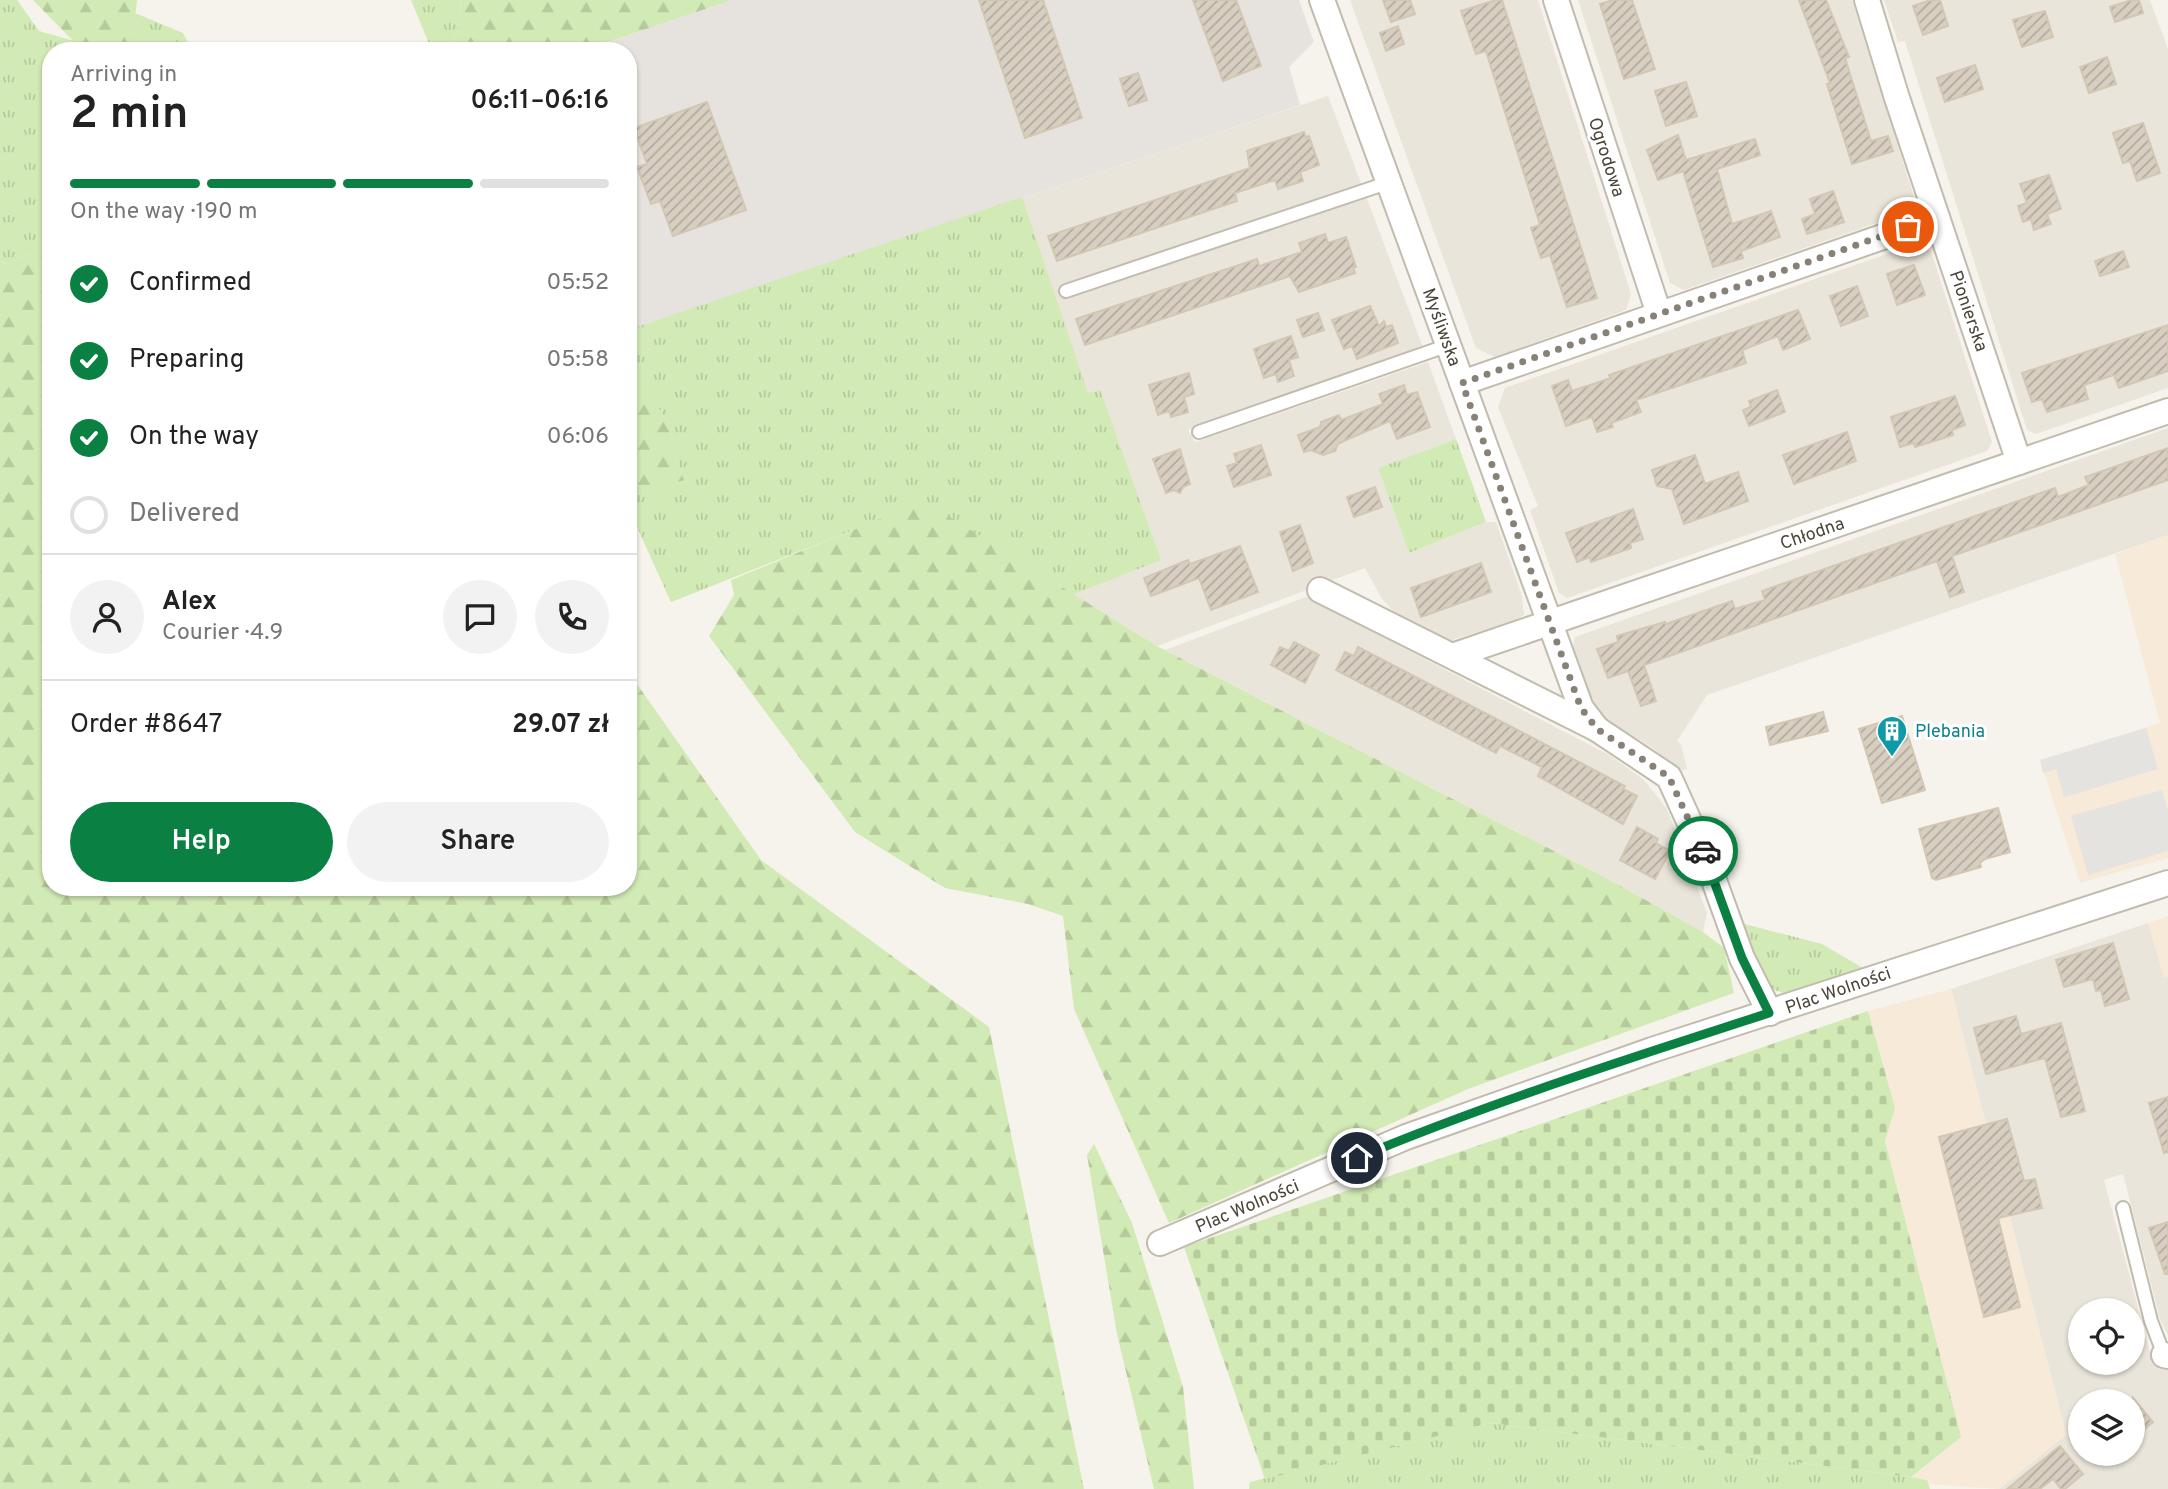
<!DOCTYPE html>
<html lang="en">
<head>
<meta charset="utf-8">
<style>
  :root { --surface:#fff; --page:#f2f2f2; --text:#222; --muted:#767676; --line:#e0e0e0; --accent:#0b8043 }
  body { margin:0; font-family:Overpass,sans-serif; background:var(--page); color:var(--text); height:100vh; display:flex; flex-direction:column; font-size:26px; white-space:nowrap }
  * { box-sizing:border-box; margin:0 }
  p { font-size:23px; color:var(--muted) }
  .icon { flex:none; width:38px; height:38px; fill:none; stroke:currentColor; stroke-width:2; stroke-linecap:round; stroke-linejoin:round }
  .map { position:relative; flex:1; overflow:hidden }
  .drawer { position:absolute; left:42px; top:42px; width:595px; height:854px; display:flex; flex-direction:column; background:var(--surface); border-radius:28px; box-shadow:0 2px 5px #0004 }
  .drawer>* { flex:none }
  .tools { position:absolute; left:2068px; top:1298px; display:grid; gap:14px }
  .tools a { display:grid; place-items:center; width:77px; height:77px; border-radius:50%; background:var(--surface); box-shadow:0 2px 5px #0004; font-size:35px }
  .pin { position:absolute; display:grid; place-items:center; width:60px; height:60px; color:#fff; margin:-30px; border:4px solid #fff; border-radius:50%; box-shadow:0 2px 7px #0007 }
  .courier { position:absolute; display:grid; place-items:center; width:70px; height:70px; margin:-35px; border:5px solid #0b8043; border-radius:50%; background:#fff; color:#222; box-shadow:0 2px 9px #0007 }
  .summary em { font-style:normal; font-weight:600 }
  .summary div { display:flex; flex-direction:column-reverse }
  .summary { display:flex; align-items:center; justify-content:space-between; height:119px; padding:0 28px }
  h1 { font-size:46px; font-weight:600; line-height:52px }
  .bar { display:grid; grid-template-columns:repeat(4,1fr); gap:10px 7px; align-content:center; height:84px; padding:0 28px }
  .bar i { height:9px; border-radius:5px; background:var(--line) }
  .bar .on { background:var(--accent) }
  .bar p { grid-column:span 4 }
  .line { display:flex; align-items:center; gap:18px; padding:0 28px; border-top:2px solid var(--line) }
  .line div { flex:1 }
  .round { display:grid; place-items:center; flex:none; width:74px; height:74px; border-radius:37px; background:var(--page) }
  ol { padding:0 28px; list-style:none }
  li { display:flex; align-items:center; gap:21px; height:77px }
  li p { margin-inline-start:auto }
  li .icon { padding:7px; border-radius:50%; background:var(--accent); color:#fff; stroke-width:4 }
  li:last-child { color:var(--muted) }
  li i { width:38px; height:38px; border:4px solid var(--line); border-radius:50% }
  .cta { display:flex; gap:14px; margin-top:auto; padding:14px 28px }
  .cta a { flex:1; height:80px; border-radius:42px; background:var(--accent); color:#fff; font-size:28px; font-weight:600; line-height:80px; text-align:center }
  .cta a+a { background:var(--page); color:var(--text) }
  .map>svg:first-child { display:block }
  .residential { fill:#eae5da; fill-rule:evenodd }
  .commercial { fill:#f7ead8 }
  .industrial { fill:#e6e2dd }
  .grass { fill:url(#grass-tufts) }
  .forest { fill:url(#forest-firs) }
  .cemetery { fill:url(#cemetery-stones) }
  .parking { fill:#e5e3e0 }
  .building { fill:url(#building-hatch); stroke:#d3c7b4; stroke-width:2 }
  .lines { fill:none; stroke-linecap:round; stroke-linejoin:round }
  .lane-casing { stroke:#c2bbae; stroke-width:16 }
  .street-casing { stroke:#c2bbae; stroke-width:28 }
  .lane { stroke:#fff; stroke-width:12 }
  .street { stroke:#fff; stroke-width:24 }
  .done { stroke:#878178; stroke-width:7; stroke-dasharray:0 12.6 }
  .route { stroke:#0b8043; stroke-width:9 }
  .labels { text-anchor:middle; stroke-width:6; stroke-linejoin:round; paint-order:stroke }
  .street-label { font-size:18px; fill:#4b4439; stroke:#fff }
  .culture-label { font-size:18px; fill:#0d838f; stroke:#fff; text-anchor:start }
</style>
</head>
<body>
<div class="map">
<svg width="2168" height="1489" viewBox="0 0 2168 1489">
  <defs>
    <pattern id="grass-tufts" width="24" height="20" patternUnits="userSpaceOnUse" patternTransform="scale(1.75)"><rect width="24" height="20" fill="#d2eab5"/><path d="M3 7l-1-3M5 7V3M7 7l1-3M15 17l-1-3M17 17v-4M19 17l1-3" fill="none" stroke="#b6ca9c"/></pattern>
    <pattern id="forest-firs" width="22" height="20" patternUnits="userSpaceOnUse" patternTransform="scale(1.75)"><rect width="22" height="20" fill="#d2eab5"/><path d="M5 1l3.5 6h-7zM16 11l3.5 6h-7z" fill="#b6ca9c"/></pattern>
    <pattern id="cemetery-stones" width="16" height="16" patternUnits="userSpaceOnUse" patternTransform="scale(1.75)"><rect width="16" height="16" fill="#d2eab5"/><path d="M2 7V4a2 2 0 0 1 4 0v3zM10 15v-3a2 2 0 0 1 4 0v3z" fill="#b6ca9c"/></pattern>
    <pattern id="building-hatch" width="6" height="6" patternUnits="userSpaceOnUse" patternTransform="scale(1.75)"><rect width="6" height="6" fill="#d8cfc1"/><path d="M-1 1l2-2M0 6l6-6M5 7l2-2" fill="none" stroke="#b1aa9e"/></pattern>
  </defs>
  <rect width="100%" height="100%" fill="#f6f3ec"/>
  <g class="residential">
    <path d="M 1350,0 L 1538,0 L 1631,294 L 1626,310 L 1495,357 L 1476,348 Z"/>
    <path d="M 1578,0 L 1852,0 L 1914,197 L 1905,213 L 1684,290 L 1670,283 Z"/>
    <path d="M 1884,0 L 2150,0 L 2168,49 L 2168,388 L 2036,434 L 2027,430 L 1905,41 L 1898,42 Z"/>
    <path d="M 1328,96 L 1423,347 L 1188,430 L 1195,442 L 1428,362 L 1456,439 L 1378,468 L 1409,553 L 1486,522 L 1496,522 L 1522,596 L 1524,615 L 1513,622 L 1445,642 L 1403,621 L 1382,599 L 1365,568 L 1157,646 L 924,502 L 671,602 L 628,507 L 628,330 Z"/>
    <path d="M 1915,244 L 1931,251 L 1992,442 L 1987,451 L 1567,598 L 1559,593 L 1530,510 L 1538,506 L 1498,407 L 1505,388 Z"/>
    <path d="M 2168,428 L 2168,535 L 1707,695 L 1677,741 L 1681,745 L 1687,769 L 1679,770 L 1653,748 L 1602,717 L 1589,692 L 1572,651 L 1575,637 Z"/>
    <path d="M 1306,597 L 1609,755 L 1644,780 L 1667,809 L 1707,913 L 1703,932 L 1608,879 L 1165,650 Z"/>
    <path d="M 2148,923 L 2164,977 L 2168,976 L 2168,1335 L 2160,1319 L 2123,1174 L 2104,1180 L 2153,1364 L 2168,1370 L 2168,1489 L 1999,1489 L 2066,1434 L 1951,989 ZM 2081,1311 L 2133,1311 L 2133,1363 L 2081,1363 ZM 2081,1402 L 2133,1402 L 2133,1454 L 2081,1454 Z"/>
  </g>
  <g class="commercial">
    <path d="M 2168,535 L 2168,858 L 2080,883 L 2040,760 L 2160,723 L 2115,554 Z"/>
    <path d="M 2168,916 L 2168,976 L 2164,978 L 2148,923 Z"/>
    <path d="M 1951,989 L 2066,1435 L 1999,1489 L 1928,1484 L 1927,1480 L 1911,1477 L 1961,1437 L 1885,1141 L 1895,1108 L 1868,1011 Z"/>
  </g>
  <path class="industrial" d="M 732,0 L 1299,0 L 1314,42 L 1289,67 L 1300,105 L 628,330 L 628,51 L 581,51 Z"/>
  <g class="grass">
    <path d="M 0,0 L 17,0 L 39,31 L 95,47 L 133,36 L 135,13 L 183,33 L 192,51 L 51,51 L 51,248 L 0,265 Z"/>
    <path d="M 411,0 L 462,0 L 456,33 L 446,51 L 432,51 Z"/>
    <path d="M 1022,197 L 1088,393 L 1100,390 L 1161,560 L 1074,594 L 924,502 L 671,602 L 628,507 L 628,498 L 683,479 C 675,461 675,440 667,421 C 658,402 633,389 628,368 C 626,357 628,342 628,330 Z"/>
    <path d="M 1456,439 L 1486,522 L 1409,553 L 1378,468 Z"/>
    <path d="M 1737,922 L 1822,944 L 1863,968 L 1786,994 L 1769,988 Z"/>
    <path d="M 1490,1423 L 1911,1477 L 1927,1480 L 1930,1489 L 1249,1489 L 1250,1482 Z"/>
  </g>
  <g class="forest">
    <path d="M 33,0 L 137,0 L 133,36 L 194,51 L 83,51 Z"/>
    <path d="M 462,0 L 732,0 L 581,51 L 446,51 L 456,33 Z"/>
    <path d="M 51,248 L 51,887 L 628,887 L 628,667 L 634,680 L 761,860 L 989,1027 L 1084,1489 L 0,1489 L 0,265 Z"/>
    <path d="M 628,369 C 638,388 658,401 667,422 C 675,440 675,461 684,480 L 628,498 Z"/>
    <path d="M 924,501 L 1157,646 L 1608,879 L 1703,932 L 1724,948 L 1734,993 L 1468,1089 L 1169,1223 L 1074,1009 L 1063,916 L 1028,904 L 945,888 L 855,832 L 709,636 L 734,595 L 731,580 Z"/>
    <path d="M 1094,1144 L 1132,1223 L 1183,1387 L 1194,1489 L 1154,1489 L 1117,1334 L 1087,1155 Z"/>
  </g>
  <path class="cemetery" d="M 1868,1011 L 1895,1108 L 1885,1141 L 1961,1437 L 1911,1477 L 1490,1423 L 1265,1479 L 1184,1247 Z"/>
  <g class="parking">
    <path d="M 2146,728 L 2158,769 L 2064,797 L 2056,769 L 2043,773 L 2040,760 Z"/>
    <path d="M 2162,790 L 2168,811 L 2168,851 L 2088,875 L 2071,816 Z"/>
  </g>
  <g class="building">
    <path d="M 979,0 L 1043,0 L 1082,118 L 1025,138 Z"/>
    <path d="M 1193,0 L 1236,0 L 1261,66 L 1223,81 Z"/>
    <path d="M 1383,0 L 1410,0 L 1415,14 L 1391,22 Z"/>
    <path d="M 1496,0 L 1502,0 L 1597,298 L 1567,307 L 1550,255 L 1541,258 L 1531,228 L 1540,225 L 1486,51 L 1476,54 L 1461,11 Z"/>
    <path d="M 1613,0 L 1632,0 L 1655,69 L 1624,79 L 1600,4 Z"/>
    <path d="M 1799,0 L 1826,0 L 1849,57 L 1845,58 L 1871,141 L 1888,136 L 1893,151 L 1852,164 L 1827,84 L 1830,83 Z"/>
    <path d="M 1931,0 L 1940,0 L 1948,26 L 1923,35 L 1913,6 Z"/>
    <path d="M 2132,0 L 2139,0 L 2143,13 L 2115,22 L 2110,7 Z"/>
    <path d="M 2045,11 L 2053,37 L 2022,47 L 2013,20 Z"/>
    <path d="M 1398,26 L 1404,44 L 1386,51 L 1380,33 Z"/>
    <path d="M 2107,57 L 2116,84 L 2089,93 L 2080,67 Z"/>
    <path d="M 1975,65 L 1983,89 L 1945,102 L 1937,78 Z"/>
    <path d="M 1138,73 L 1147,100 L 1129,106 L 1120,79 Z"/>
    <path d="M 1686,82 L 1697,116 L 1666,126 L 1655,91 Z"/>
    <path d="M 707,102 L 746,210 L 673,236 L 660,201 L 651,204 L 637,167 L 647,164 L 634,128 Z"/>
    <path d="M 2143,123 L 2160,173 L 2137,181 L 2130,161 L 2123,163 L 2113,133 Z"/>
    <path d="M 1304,132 L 1306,137 L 1309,136 L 1319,165 L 1300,172 L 1303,181 L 1278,189 L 1275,180 L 1235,193 L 1237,201 L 1057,261 L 1048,236 L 1250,168 L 1247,151 Z"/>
    <path d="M 1678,135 L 1686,160 L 1755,139 L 1760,155 L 1717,169 L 1732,224 L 1771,211 L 1780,237 L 1741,251 L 1743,258 L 1713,267 L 1683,171 L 1658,180 L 1647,150 Z"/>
    <path d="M 2049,175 L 2061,209 L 2047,214 L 2051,224 L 2034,230 L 2031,219 L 2023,222 L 2018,206 L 2027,203 L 2020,184 Z"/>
    <path d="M 1833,191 L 1844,222 L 1807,234 L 1802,219 L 1815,214 L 1810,199 Z"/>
    <path d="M 1325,234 L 1328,243 L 1346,237 L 1356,267 L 1353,267 L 1355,273 L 1299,292 L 1290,276 L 1085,345 L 1076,319 L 1257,259 L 1259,266 L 1302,252 L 1299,243 Z"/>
    <path d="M 2123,251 L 2129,267 L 2100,276 L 2095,261 Z"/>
    <path d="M 1914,265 L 1925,295 L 1897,305 L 1887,274 Z"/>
    <path d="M 1857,286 L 1868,316 L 1841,326 L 1830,296 Z"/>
    <path d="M 1370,306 L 1379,326 L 1384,321 L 1386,327 L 1392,325 L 1398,343 L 1357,359 L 1352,346 L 1344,349 L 1332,320 Z"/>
    <path d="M 1798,310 L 1810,339 L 1783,350 L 1778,336 L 1742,350 L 1746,363 L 1636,400 L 1641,412 L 1611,423 L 1613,427 L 1597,432 L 1592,417 L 1566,426 L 1552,386 L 1568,380 L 1572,391 L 1611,378 L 1609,375 Z"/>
    <path d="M 1318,313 L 1324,330 L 1303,337 L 1297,320 Z"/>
    <path d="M 2168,325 L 2168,371 L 2119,388 L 2114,375 L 2084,385 L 2088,399 L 2047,412 L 2042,399 L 2032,402 L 2022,373 Z"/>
    <path d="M 1291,336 L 1298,357 L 1289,360 L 1294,376 L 1278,382 L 1276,374 L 1264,378 L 1254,349 Z"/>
    <path d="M 1189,373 L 1194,394 L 1184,397 L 1188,412 L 1171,417 L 1169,411 L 1158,415 L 1149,385 Z"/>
    <path d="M 1404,385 L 1407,395 L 1417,392 L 1430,427 L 1397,439 L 1390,421 L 1348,439 L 1338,444 L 1335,451 L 1323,455 L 1311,450 L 1304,452 L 1298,435 L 1320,427 L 1321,422 L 1339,415 L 1341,420 L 1383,404 L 1379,394 Z"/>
    <path d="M 1777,390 L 1785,412 L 1749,426 L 1743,410 L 1751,407 L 1749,401 Z"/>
    <path d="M 1955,396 L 1965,425 L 1952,430 L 1953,435 L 1915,447 L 1914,443 L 1900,447 L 1891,417 Z"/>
    <path d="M 1847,432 L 1856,461 L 1794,484 L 1783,455 Z"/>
    <path d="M 1261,445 L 1271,475 L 1234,487 L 1227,466 L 1237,463 L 1234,454 Z"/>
    <path d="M 2168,448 L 2168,480 L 1952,556 L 1964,592 L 1950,597 L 1937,561 L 1644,665 L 1656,701 L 1641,706 L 1628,671 L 1608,678 L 1597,649 L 1618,642 L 1617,636 L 1665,622 L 1666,624 L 1732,601 L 1735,609 L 1765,600 L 1762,591 L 2055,488 L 2058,497 L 2089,485 L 2085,477 Z"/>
    <path d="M 1180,449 L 1190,484 L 1183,487 L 1180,493 L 1174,490 L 1166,493 L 1153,459 Z"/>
    <path d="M 1695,455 L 1705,484 L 1738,472 L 1748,501 L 1684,524 L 1672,489 L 1657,486 L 1652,470 Z"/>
    <path d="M 1375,487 L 1382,507 L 1354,517 L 1347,497 Z"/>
    <path d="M 1633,509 L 1643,539 L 1630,543 L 1631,548 L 1591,562 L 1590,557 L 1577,562 L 1566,533 Z"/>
    <path d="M 1300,525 L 1313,563 L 1293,571 L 1280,532 Z"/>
    <path d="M 1240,546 L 1258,592 L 1211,610 L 1199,578 L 1151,596 L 1144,578 L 1188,560 L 1190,564 Z"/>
    <path d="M 1481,563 L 1491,592 L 1421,617 L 1411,588 Z"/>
    <path d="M 1294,642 L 1319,655 L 1305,683 L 1271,665 L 1280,647 L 1289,651 Z"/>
    <path d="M 1358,647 L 1625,786 L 1623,789 L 1637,796 L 1623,824 L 1538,776 L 1542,767 L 1500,746 L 1496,753 L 1336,670 L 1345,652 L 1354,656 Z"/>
    <path d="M 1823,712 L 1828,731 L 1770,745 L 1766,727 Z"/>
    <path d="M 1902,716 L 1925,790 L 1882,803 L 1859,729 Z"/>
    <path d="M 1998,808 L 2010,852 L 1985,859 L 1980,863 L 1981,867 L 1936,880 L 1932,878 L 1919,829 Z"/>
    <path d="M 1637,827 L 1658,839 L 1656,843 L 1670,851 L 1655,879 L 1620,860 Z"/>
    <path d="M 2113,943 L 2129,999 L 2105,1006 L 2101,990 L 2096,991 L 2093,979 L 2064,987 L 2056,960 Z"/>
    <path d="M 2016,1016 L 2021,1034 L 2061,1023 L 2085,1111 L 2061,1117 L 2045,1058 L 1986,1074 L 1974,1028 Z"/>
    <path d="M 2168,1097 L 2168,1152 L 2164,1153 L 2149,1103 Z"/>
    <path d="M 2007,1119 L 2024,1181 L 2035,1179 L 2042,1208 L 1998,1218 L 2020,1307 L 1984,1317 L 1939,1137 Z"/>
    <path d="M 2168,1222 L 2168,1274 L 2165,1274 L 2149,1228 Z"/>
    <path d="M 2133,1398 L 2153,1422 L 2133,1438 Z"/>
    <path d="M 2060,1446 L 2083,1474 L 2065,1489 L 2061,1489 L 2053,1479 L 2040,1489 L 2007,1489 Z"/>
  </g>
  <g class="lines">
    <g class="lane-casing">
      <g id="lane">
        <path d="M 1066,291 L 1390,182"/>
        <path d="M 1199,432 L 1449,345"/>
        <path d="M 2123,1208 L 2151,1321 L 2164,1355"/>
      </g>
    </g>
    <g class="street-casing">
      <g id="street">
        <path d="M 1322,0 L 1581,708 L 1597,729"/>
        <path d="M 1556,0 L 1659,314"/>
        <path d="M 1867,0 L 1897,98 L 2019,462"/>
        <path d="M 1462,383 L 1937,218"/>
        <path d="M 1320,590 L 1597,729 L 1669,777 L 1707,861 L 1742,958 L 1770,1013"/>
        <path d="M 1455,655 L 2168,411"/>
        <path d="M 1160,1243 L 1406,1137 L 1652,1050 L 2168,883"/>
        <path d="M 2164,1355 L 2168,1356"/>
      </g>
    </g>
    <use href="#lane" class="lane"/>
    <use href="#street" class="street"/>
  </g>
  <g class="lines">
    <path class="done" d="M 1703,851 L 1669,777 L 1597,729 L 1581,708 L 1462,383 L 1908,227"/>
    <path class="route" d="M 1357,1158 C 1491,1102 1631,1058 1769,1013 L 1742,958 L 1703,851"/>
  </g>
  <defs>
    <g id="building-pin" transform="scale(1.575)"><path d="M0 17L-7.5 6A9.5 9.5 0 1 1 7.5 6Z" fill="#0f9aa8" stroke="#fff"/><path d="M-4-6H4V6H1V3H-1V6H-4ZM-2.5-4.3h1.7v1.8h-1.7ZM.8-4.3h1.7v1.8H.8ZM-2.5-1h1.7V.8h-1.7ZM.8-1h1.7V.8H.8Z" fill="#fff"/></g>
  </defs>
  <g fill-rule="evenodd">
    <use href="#building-pin" x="1892" y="731"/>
  </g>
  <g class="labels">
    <g class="street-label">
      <text transform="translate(1607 157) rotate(72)" y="6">Ogrodowa</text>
      <text transform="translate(1969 311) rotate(71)" y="6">Pionierska</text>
      <text transform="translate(1442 327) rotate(70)" y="6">Myśliwska</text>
      <text transform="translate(1812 533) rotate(-19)" y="6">Chłodna</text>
      <text transform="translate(1838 990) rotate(-19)" y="6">Plac Wolności</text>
      <text transform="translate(1247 1206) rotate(-23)" y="6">Plac Wolności</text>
    </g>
    <g class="culture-label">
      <text x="1915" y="737">Plebania</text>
    </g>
  </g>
</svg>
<div class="tools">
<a><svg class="icon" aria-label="locate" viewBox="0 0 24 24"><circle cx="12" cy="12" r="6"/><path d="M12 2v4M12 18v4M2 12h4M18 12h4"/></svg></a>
<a><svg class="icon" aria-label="layers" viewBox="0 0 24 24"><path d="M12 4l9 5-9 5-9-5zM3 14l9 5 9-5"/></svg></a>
</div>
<div class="pin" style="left:1908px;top:227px;background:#ea580c"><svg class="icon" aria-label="bag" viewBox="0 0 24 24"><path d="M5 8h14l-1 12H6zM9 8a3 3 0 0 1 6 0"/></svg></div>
<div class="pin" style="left:1357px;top:1158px;background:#1f2937"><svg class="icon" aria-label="home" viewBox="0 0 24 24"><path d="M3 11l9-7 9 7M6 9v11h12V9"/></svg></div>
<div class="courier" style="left:1703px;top:851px"><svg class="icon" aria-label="car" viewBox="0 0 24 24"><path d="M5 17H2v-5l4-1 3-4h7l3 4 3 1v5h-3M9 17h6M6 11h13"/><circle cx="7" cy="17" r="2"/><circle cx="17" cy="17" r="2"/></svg></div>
<section class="drawer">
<div class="summary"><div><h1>2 min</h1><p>Arriving in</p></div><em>06:11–06:16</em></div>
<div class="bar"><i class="on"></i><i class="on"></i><i class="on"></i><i></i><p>On the way · 190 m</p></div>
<ol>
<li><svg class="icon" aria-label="check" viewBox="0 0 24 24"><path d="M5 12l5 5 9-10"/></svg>Confirmed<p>05:52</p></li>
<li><svg class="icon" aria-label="check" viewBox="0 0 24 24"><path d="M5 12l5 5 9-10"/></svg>Preparing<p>05:58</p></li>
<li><svg class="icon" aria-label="check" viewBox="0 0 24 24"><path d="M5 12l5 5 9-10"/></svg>On the way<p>06:06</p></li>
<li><i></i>Delivered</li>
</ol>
<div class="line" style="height:126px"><a class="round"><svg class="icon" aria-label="person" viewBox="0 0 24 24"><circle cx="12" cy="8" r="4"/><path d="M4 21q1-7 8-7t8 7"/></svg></a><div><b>Alex</b><p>Courier · 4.9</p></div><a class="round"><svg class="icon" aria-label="chat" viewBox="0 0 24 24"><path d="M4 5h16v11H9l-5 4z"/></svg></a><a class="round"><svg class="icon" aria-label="phone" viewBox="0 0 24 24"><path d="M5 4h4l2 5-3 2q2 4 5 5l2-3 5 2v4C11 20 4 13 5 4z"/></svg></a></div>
<div class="line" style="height:91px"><div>Order #8647</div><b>29.07 zł</b></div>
<div class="cta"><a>Help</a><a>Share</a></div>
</section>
</div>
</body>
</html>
